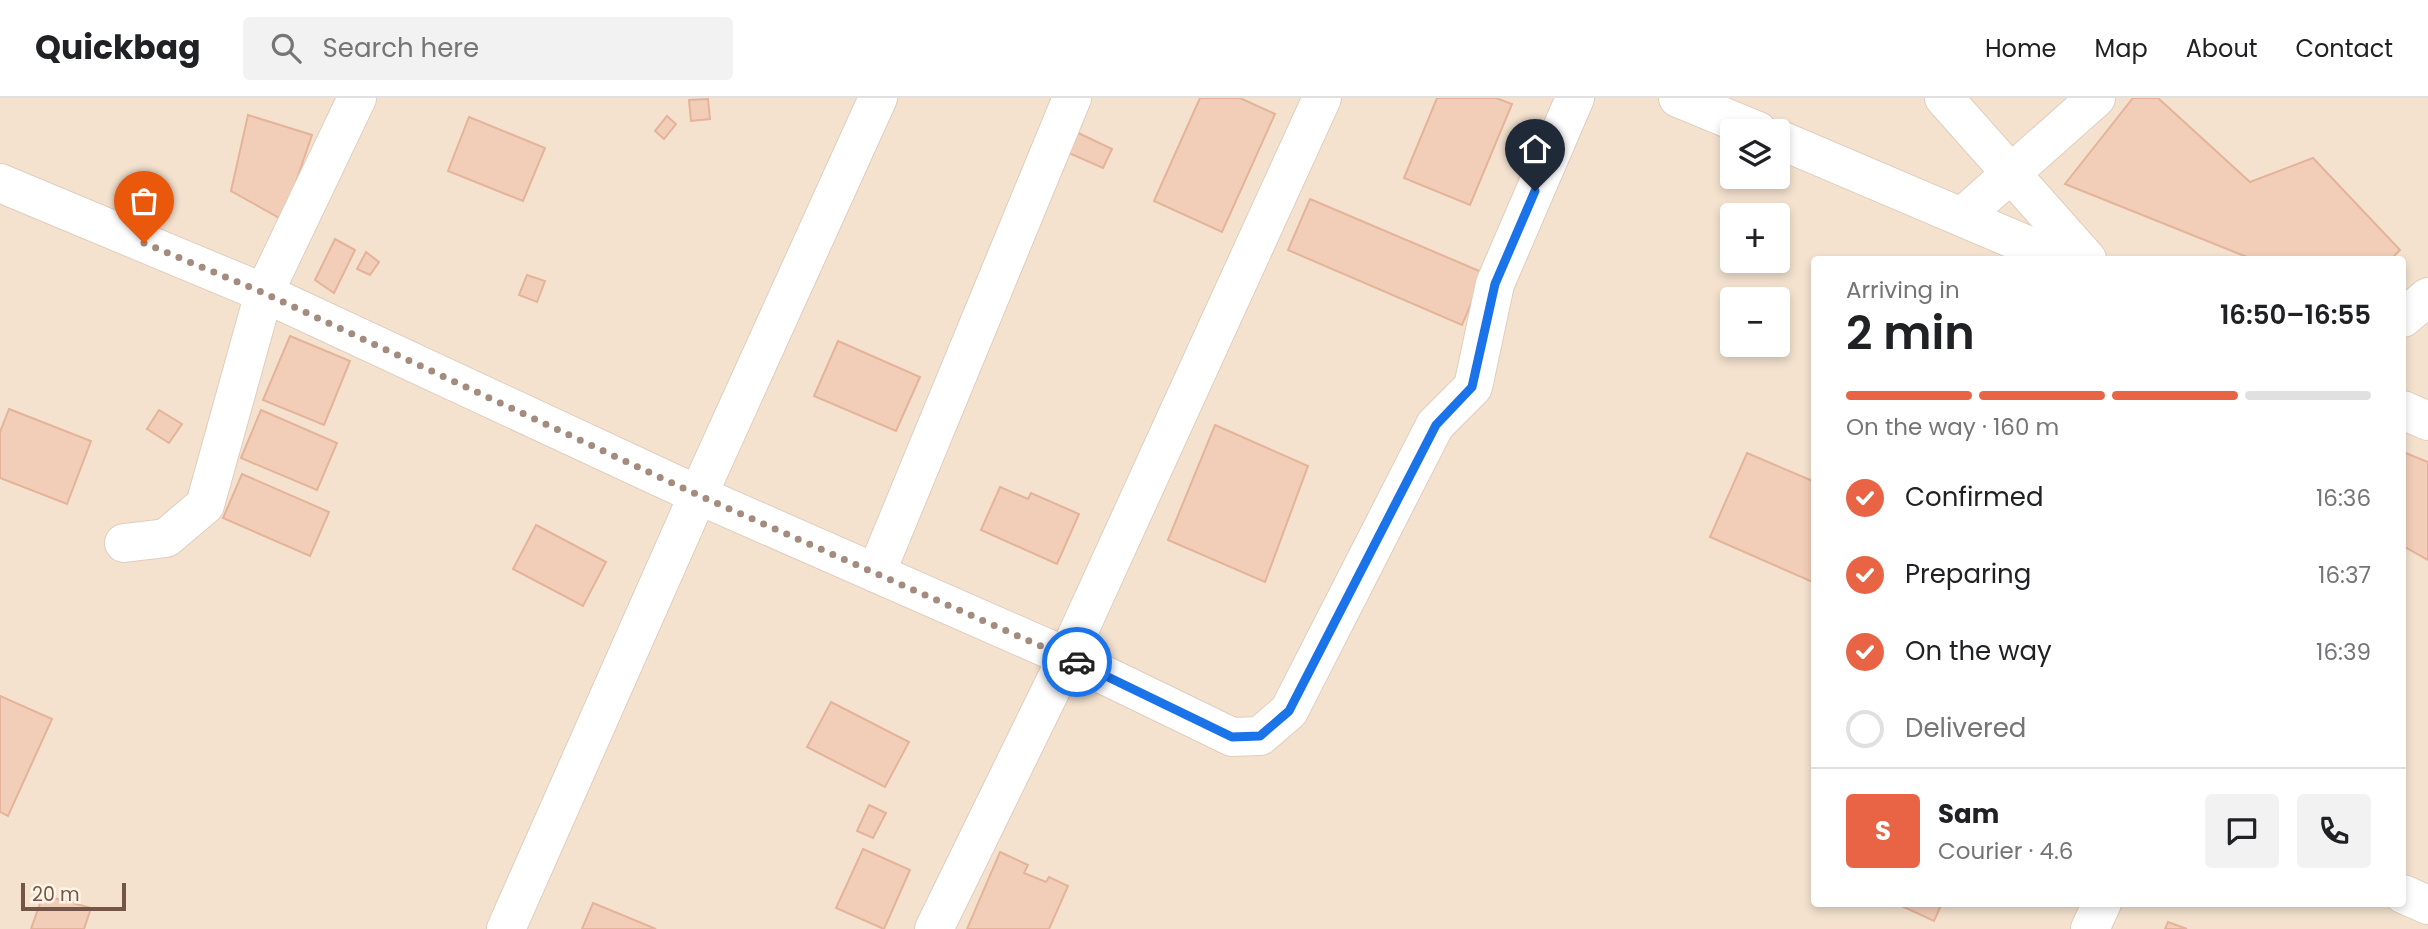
<!DOCTYPE html>
<html lang="en">
<head>
<meta charset="utf-8">
<style>
  :root { --surface:#fff; --page:#f2f2f2; --text:#202124; --muted:#757577; --line:#e0e0e0; --accent:#e86444 }
  body { margin:0; font-family:Poppins,sans-serif; background:var(--page); color:var(--text); height:100vh; display:flex; flex-direction:column; font-size:26px; white-space:nowrap }
  * { box-sizing:border-box; margin:0 }
  p { font-size:23px; color:var(--muted) }
  .icon { flex:none; width:38px; height:38px; fill:none; stroke:currentColor; stroke-width:2; stroke-linecap:round; stroke-linejoin:round }
  .map { position:relative; flex:1; overflow:hidden }
  .details { position:absolute; left:1811px; top:158px; width:595px; height:651px; display:flex; flex-direction:column; background:var(--surface); border-radius:7px; box-shadow:0 4px 10px #0003 }
  .details>* { flex:none }
  .controls { position:absolute; left:1720px; top:21px; display:grid; gap:14px }
  .controls a { display:grid; place-items:center; width:70px; height:70px; border-radius:7px; background:var(--surface); box-shadow:0 4px 10px #0003; font-size:35px }
  .scale { position:absolute; left:21px; bottom:18px; width:105px; box-sizing:border-box; padding-left:7px; border:4px solid #735648; border-top:0; font-size:19px; line-height:24px; white-space:nowrap; color:#735648; -webkit-text-stroke:5px #fff5e7; paint-order:stroke }
  .pin { position:absolute; display:grid; place-items:center; width:60px; height:60px; color:#fff; margin:-72px -30px; border-radius:50% 50% 50% 0; rotate:-45deg; box-shadow:0 0 7px #0007 }
  .pin .icon { rotate:45deg }
  .courier { position:absolute; display:grid; place-items:center; width:70px; height:70px; margin:-35px; border:5px solid #1a73e8; border-radius:50%; background:#fff; color:#222; box-shadow:0 2px 9px #0007 }
  .summary em { font-style:normal; font-weight:600 }
  .summary div { display:flex; flex-direction:column-reverse }
  .summary { display:flex; align-items:center; justify-content:space-between; height:119px; padding:0 35px }
  h1 { font-size:46px; font-weight:600; line-height:52px }
  .bar { display:grid; grid-template-columns:repeat(4,1fr); gap:10px 7px; align-content:center; height:84px; padding:0 35px }
  .bar i { height:9px; border-radius:5px; background:var(--line) }
  .bar .active { background:var(--accent) }
  .bar p { grid-column:span 4 }
  .line { display:flex; align-items:center; gap:18px; padding:0 35px; border-top:2px solid var(--line) }
  .line div { flex:1 }
  .round { display:grid; place-items:center; flex:none; width:74px; height:74px; border-radius:7px; background:var(--page) }
  ol { padding:0 35px; list-style:none }
  li { display:flex; align-items:center; gap:21px; height:77px }
  li p { margin-inline-start:auto }
  li .icon { padding:7px; border-radius:50%; background:var(--accent); color:#fff; stroke-width:4 }
  li:last-child { color:var(--muted) }
  li i { width:38px; height:38px; border:4px solid var(--line); border-radius:50% }
  header { display:flex; align-items:center; gap:42px; box-sizing:border-box; height:98px; padding:0 35px; background:var(--surface); border-bottom:2px solid var(--line) }
  header strong { font-size:33px }
  nav { display:flex; gap:38px; margin-inline-start:auto; font-size:24px }
  .search { width:490px; height:63px; background:var(--page); display:flex; align-items:center; gap:18px; box-sizing:border-box; padding:0 24px; border-radius:7px; color:var(--muted); font-size:26px }
  .map>svg:first-child { display:block }
  .residential { fill:#f4e2cf; fill-rule:evenodd }
  .building { fill:#f2ceb8; stroke:#e4b399; stroke-width:2 }
  .lines { fill:none; stroke-linecap:round; stroke-linejoin:round }
  .minor-casing { stroke:#e0cdbd; stroke-width:40 }
  .minor { stroke:#fff; stroke-width:38 }
  .done { stroke:#a38c7e; stroke-width:7; stroke-dasharray:0 12.6 }
  .route { stroke:#1a73e8; stroke-width:9 }
</style>
</head>
<body>
<header>
<strong>Quickbag</strong>
<div class="search"><svg class="icon" aria-label="search" viewBox="0 0 24 24"><circle cx="10" cy="10" r="6"/><path d="M15 15l6 6"/></svg>Search here</div>
<nav><a>Home</a><a>Map</a><a>About</a><a>Contact</a></nav>
</header>
<div class="map">
<svg width="2428" height="831" viewBox="0 0 2428 831">
  <rect width="100%" height="100%" fill="#fcf1e1"/>
  <path class="residential" d="M 0,0 L 2428,0 L 2428,831 L 0,831 ZM 1732,33 L 1778,33 L 1778,79 L 1732,79 ZM 1732,117 L 1778,117 L 1778,163 L 1732,163 ZM 1815,161 L 2403,161 L 2403,805 L 1815,805 ZM 1732,201 L 1778,201 L 1778,247 L 1732,247 Z"/>
  <g class="building">
    <path d="M 1200,0 L 1240,0 L 1275,16 L 1222,134 L 1154,103 Z"/>
    <path d="M 1437,0 L 1496,0 L 1512,6 L 1470,107 L 1404,80 Z"/>
    <path d="M 2133,0 L 2158,0 L 2250,84 L 2313,60 L 2400,152 L 2391,161 L 2252,161 L 2065,86 Z"/>
    <path d="M 708,1 L 710,21 L 691,23 L 689,2 Z"/>
    <path d="M 248,17 L 312,37 L 283,122 L 231,93 Z"/>
    <path d="M 667,18 L 676,26 L 664,41 L 655,33 Z"/>
    <path d="M 469,19 L 545,50 L 523,103 L 448,73 Z"/>
    <path d="M 1072,32 L 1112,51 L 1103,70 L 1062,52 Z"/>
    <path d="M 1310,101 L 1484,175 L 1462,227 L 1288,152 Z"/>
    <path d="M 335,141 L 355,152 L 334,195 L 315,182 Z"/>
    <path d="M 366,154 L 379,164 L 370,177 L 357,171 Z"/>
    <path d="M 527,177 L 545,183 L 537,204 L 519,197 Z"/>
    <path d="M 290,238 L 350,263 L 324,327 L 263,302 Z"/>
    <path d="M 838,243 L 920,279 L 896,333 L 814,298 Z"/>
    <path d="M 9,311 L 91,343 L 67,406 L 0,380 L 0,334 Z"/>
    <path d="M 159,312 L 182,326 L 169,345 L 147,331 Z"/>
    <path d="M 261,312 L 337,345 L 317,392 L 241,360 Z"/>
    <path d="M 1215,327 L 1308,368 L 1265,484 L 1168,442 Z"/>
    <path d="M 2403,354 L 2428,364 L 2428,462 L 2403,448 Z"/>
    <path d="M 1747,355 L 1815,384 L 1815,485 L 1710,439 Z"/>
    <path d="M 242,376 L 329,414 L 310,458 L 223,420 Z"/>
    <path d="M 1000,389 L 1028,401 L 1031,395 L 1079,416 L 1057,466 L 981,432 Z"/>
    <path d="M 536,427 L 606,464 L 583,508 L 513,471 Z"/>
    <path d="M 0,598 L 52,621 L 8,718 L 0,714 Z"/>
    <path d="M 831,604 L 909,644 L 885,689 L 807,649 Z"/>
    <path d="M 869,707 L 886,715 L 873,740 L 857,733 Z"/>
    <path d="M 863,751 L 910,772 L 884,831 L 836,810 Z"/>
    <path d="M 1000,754 L 1028,767 L 1024,775 L 1046,784 L 1049,779 L 1068,788 L 1049,831 L 967,831 Z"/>
    <path d="M 43,797 L 91,810 L 84,831 L 31,831 Z"/>
    <path d="M 593,805 L 656,831 L 582,831 Z"/>
    <path d="M 1895,805 L 1942,805 L 1934,823 Z"/>
    <path d="M 2168,824 L 2187,831 L 2165,831 Z"/>
  </g>
  <g class="lines">
    <g class="minor-casing">
      <g id="minor">
        <path d="M 1678,0 L 1758,33"/>
        <path d="M 1944,0 L 2087,161"/>
        <path d="M 1778,41 L 2060,161"/>
        <path d="M 0,85 L 264,195 L 698,397 L 1067,559 L 1322,0"/>
        <path d="M 1963,118 L 2096,0"/>
        <path d="M 2403,220 L 2428,199"/>
        <path d="M 2403,312 L 2428,323"/>
        <path d="M 124,445 L 166,440 L 205,407 L 264,195 L 357,0"/>
        <path d="M 876,475 L 1072,0"/>
        <path d="M 2403,796 L 2428,807"/>
        <path d="M 506,831 L 698,397 L 878,0"/>
        <path d="M 934,831 L 1067,559 L 1232,639 L 1260,638 L 1289,613 L 1435,327 L 1473,289 L 1495,186 L 1575,0"/>
        <path d="M 2090,831 L 2102,805"/>
      </g>
    </g>
    <use href="#minor" class="minor"/>
  </g>
  <g class="lines">
    <path class="done" d="M 144,145 L 264,195 L 698,397 L 1077,564"/>
    <path class="route" d="M 1077,564 L 1232,639 L 1260,638 L 1289,613 L 1436,327 L 1472,289 L 1495,186 L 1535,93"/>
  </g>
</svg>
<div class="controls">
<a><svg class="icon" aria-label="layers" viewBox="0 0 24 24"><path d="M12 4l9 5-9 5-9-5zM3 14l9 5 9-5"/></svg></a>
<a>+</a>
<a>−</a>
</div>
<div class="scale">20 m</div>
<div class="pin" style="left:144px;top:145px;background:#ea580c"><svg class="icon" aria-label="bag" viewBox="0 0 24 24"><path d="M5 8h14l-1 12H6zM9 8a3 3 0 0 1 6 0"/></svg></div>
<div class="pin" style="left:1535px;top:93px;background:#1f2937"><svg class="icon" aria-label="home" viewBox="0 0 24 24"><path d="M3 11l9-7 9 7M6 9v11h12V9"/></svg></div>
<div class="courier" style="left:1077px;top:564px"><svg class="icon" aria-label="car" viewBox="0 0 24 24"><path d="M5 17H2v-5l4-1 3-4h7l3 4 3 1v5h-3M9 17h6M6 11h13"/><circle cx="7" cy="17" r="2"/><circle cx="17" cy="17" r="2"/></svg></div>
<section class="details">
<div class="summary"><div><h1>2 min</h1><p>Arriving in</p></div><em>16:50–16:55</em></div>
<div class="bar"><i class="active"></i><i class="active"></i><i class="active"></i><i></i><p>On the way · 160 m</p></div>
<ol>
<li><svg class="icon" aria-label="check" viewBox="0 0 24 24"><path d="M5 12l5 5 9-10"/></svg>Confirmed<p>16:36</p></li>
<li><svg class="icon" aria-label="check" viewBox="0 0 24 24"><path d="M5 12l5 5 9-10"/></svg>Preparing<p>16:37</p></li>
<li><svg class="icon" aria-label="check" viewBox="0 0 24 24"><path d="M5 12l5 5 9-10"/></svg>On the way<p>16:39</p></li>
<li><i></i>Delivered</li>
</ol>
<div class="line" style="height:126px"><b class="round" style="background:var(--accent);color:#fff">S</b><div><b>Sam</b><p>Courier · 4.6</p></div><a class="round"><svg class="icon" aria-label="chat" viewBox="0 0 24 24"><path d="M4 5h16v11H9l-5 4z"/></svg></a><a class="round"><svg class="icon" aria-label="phone" viewBox="0 0 24 24"><path d="M5 4h4l2 5-3 2q2 4 5 5l2-3 5 2v4C11 20 4 13 5 4z"/></svg></a></div>
</section>
</div>
</body>
</html>
